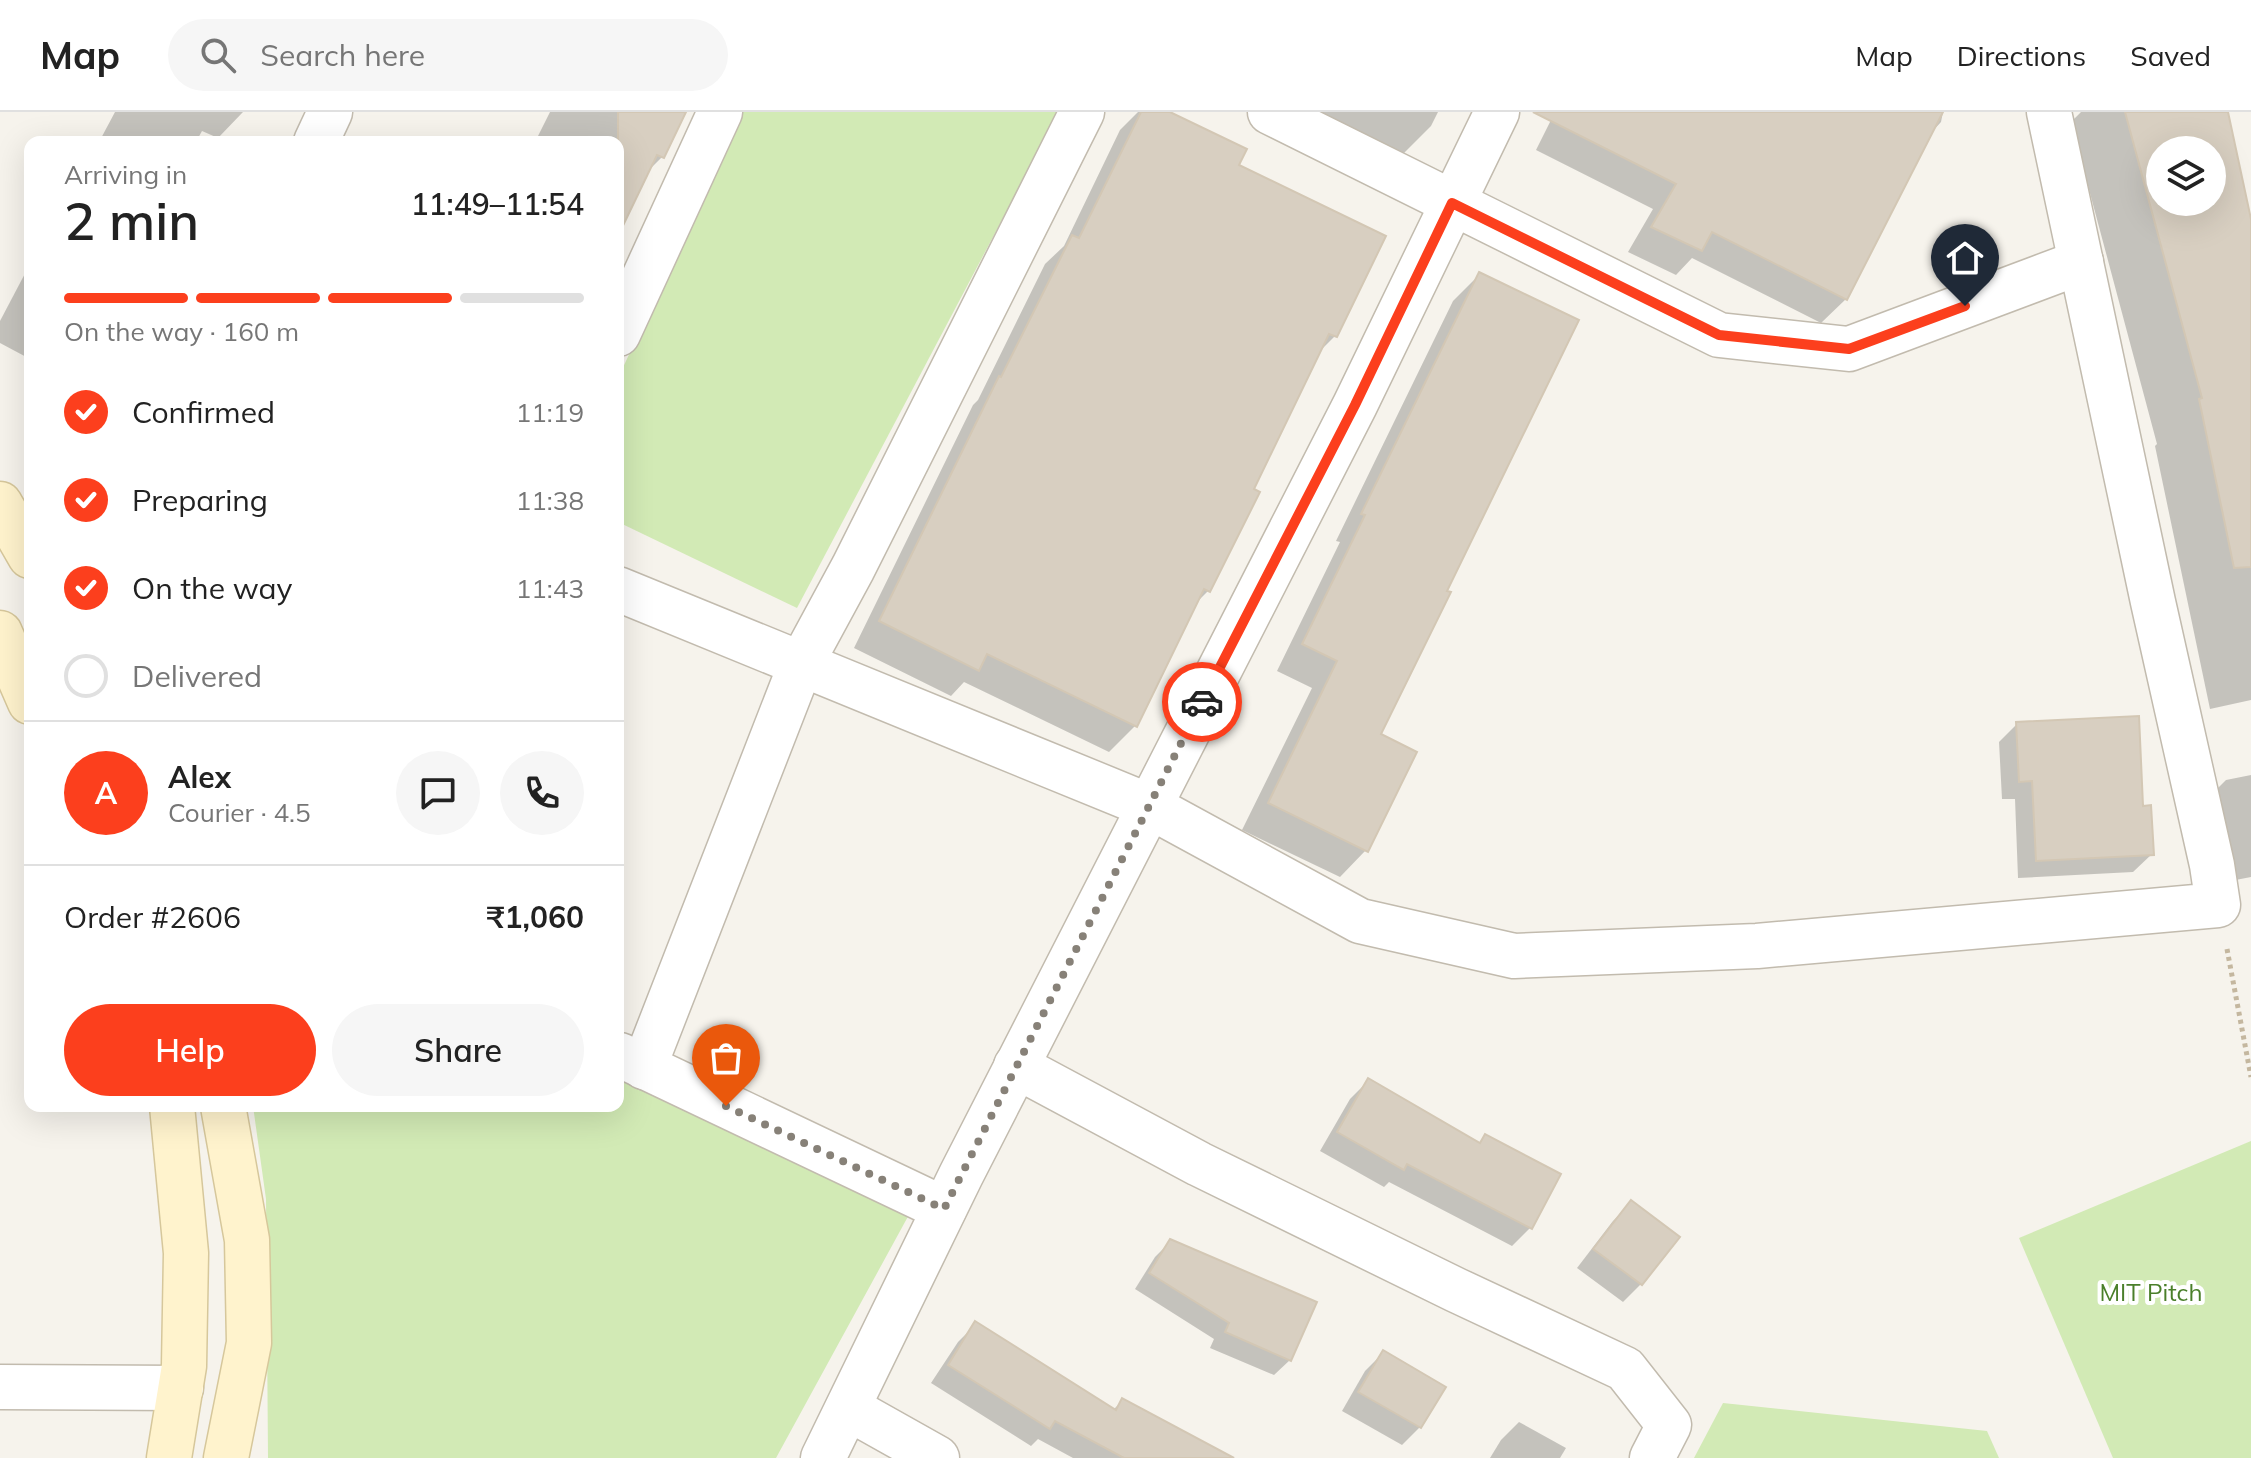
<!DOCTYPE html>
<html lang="en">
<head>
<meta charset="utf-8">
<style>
  :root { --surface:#fff; --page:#f6f6f6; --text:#222; --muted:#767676; --line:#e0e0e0; --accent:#fc3f1d }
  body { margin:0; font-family:Mulish,sans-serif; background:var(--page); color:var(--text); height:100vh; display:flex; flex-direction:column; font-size:30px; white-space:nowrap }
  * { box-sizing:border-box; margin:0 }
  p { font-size:26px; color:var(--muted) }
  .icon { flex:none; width:44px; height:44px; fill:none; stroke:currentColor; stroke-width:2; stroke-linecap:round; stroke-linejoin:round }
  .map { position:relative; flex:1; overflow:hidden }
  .drawer { position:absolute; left:24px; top:24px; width:600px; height:976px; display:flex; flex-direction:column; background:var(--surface); border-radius:16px; box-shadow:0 8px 32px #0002 }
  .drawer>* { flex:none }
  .buttons { position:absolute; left:2146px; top:24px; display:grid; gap:16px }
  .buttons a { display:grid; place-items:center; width:80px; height:80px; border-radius:50%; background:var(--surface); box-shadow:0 8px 32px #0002; font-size:40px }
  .pin { position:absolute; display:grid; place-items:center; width:68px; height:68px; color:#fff; margin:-82px -34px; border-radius:50% 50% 50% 0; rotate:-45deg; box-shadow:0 0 8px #0007 }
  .pin .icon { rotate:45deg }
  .courier { position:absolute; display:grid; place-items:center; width:80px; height:80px; margin:-40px; border:6px solid #fc3f1d; border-radius:50%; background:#fff; color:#222; box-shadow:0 2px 10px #0007 }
  .overview em { font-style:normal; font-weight:600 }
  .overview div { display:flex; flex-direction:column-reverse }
  .overview { display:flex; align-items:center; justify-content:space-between; height:136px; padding:0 40px }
  h1 { font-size:52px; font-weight:600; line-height:60px }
  .bar { display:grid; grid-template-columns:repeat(4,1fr); gap:12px 8px; align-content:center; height:96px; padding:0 40px }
  .bar i { height:10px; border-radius:6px; background:var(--line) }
  .bar .active { background:var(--accent) }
  .bar p { grid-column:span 4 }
  .line { display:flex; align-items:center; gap:20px; padding:0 40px; border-top:2px solid var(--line) }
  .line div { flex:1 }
  .round { display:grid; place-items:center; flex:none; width:84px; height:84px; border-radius:42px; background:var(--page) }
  ol { padding:0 40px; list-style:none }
  li { display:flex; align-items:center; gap:24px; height:88px }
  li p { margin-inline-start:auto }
  li .icon { padding:8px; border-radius:50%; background:var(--accent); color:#fff; stroke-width:4 }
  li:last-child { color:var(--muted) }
  li i { width:44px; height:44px; border:4px solid var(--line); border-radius:50% }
  .button { display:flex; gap:16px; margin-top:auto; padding:16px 40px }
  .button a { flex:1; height:92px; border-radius:48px; background:var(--accent); color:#fff; font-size:32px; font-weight:600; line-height:92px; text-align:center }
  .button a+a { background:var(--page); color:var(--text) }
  header { display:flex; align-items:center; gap:48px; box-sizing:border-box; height:112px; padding:0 40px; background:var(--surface); border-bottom:2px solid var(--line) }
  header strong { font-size:38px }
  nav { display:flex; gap:44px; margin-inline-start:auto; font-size:28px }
  .search { width:560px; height:72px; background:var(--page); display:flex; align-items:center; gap:20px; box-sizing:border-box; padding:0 28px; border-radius:44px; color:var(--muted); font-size:30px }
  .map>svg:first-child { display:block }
  .green { fill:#d2eab5 }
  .shadow { fill:#0003; fill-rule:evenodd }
  .building { fill:#d8cfc1; stroke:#d3c7b4; stroke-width:2; fill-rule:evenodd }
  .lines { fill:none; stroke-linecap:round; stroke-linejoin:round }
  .minor-casing { stroke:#c2bbae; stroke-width:47 }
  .secondary-casing { stroke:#d6c79b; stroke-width:47 }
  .path { stroke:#c4b79f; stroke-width:5; stroke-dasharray:4 4; stroke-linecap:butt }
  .minor { stroke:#fff; stroke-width:44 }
  .secondary { stroke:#fff3cd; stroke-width:44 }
  .done { stroke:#878178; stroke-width:8; stroke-dasharray:0 14.4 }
  .route { stroke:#fc3f1d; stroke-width:10 }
  .labels { text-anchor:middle; stroke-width:8; stroke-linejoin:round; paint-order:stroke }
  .park-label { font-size:24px; fill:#4a7f2a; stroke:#fff }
</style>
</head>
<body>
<header>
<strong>Map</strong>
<div class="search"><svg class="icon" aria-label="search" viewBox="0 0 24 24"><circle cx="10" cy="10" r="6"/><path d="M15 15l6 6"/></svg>Search here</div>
<nav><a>Map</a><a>Directions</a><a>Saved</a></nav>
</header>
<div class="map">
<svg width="2251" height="1346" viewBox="0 0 2251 1346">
  <rect width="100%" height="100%" fill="#f6f3ec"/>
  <g class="green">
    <path d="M 743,0 L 1059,0 L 797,496 L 618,410 L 618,266 Z"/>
    <path d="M 618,967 L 911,1099 L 776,1346 L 268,1346 L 266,1087 L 253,994 L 618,994 Z"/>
    <path d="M 2251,1029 L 2251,1346 L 2113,1346 L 2019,1126 Z"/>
    <path d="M 1723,1291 L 1987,1319 L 1999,1346 L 1694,1346 Z"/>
  </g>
  <g class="shadow">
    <path d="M 115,0 L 243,0 L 218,26 L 202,19 L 196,30 L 99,30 Z"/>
    <path d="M 550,0 L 684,0 L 662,45 L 647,60 L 618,119 L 618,30 L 535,30 Z"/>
    <path d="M 1138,0 L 1166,0 L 1236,54 L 1335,224 L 1318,241 L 1251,378 L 1208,479 L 1195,492 L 1136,613 L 1109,640 L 964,570 L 951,584 L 854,536 L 973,293 L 978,288 L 1045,152 L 1064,134 L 1120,18 Z"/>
    <path d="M 1320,0 L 1438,0 L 1431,14 L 1404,41 Z"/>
    <path d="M 1555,0 L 1943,0 L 1941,10 L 1930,22 L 1846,187 L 1821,211 L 1692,146 L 1676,163 L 1628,140 L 1653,97 L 1536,38 Z"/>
    <path d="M 2081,0 L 2226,0 L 2251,117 L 2251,588 L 2210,597 L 2155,334 L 2157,332 L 2071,10 ZM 2160,38 L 2212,38 L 2212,90 L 2160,90 Z"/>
    <path d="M 30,152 L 30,247 L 0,231 L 0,209 Z"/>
    <path d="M 1480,162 L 1445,480 L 1379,623 L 1366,738 L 1340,765 L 1242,718 L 1312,576 L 1277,559 L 1340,430 L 1336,429 L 1453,189 Z"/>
    <path d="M 2017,612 L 2141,696 L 2152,742 L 2133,760 L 2018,766 L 2015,687 L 2002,687 L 1999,630 Z"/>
    <path d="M 2251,663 L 2251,765 L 2215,772 L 2199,695 L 2226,668 Z"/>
    <path d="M 1368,969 L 1478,1032 L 1486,1025 L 1530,1116 L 1512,1134 L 1389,1070 L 1384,1075 L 1320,1039 L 1350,987 Z"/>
    <path d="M 1631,1091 L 1641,1172 L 1623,1190 L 1577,1156 L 1613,1109 Z"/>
    <path d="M 1171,1129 L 1290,1248 L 1274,1263 L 1210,1236 L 1214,1227 L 1135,1177 L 1155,1145 Z"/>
    <path d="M 976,1212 L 1113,1298 L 1123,1288 L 1232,1346 L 1073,1346 L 1038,1327 L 1031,1334 L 931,1271 L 958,1230 Z"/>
    <path d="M 1383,1241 L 1420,1315 L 1402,1333 L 1342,1299 L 1365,1259 Z"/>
    <path d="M 1519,1310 L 1566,1336 L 1560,1346 L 1490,1346 L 1501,1328 Z"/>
  </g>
  <g class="building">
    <path d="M 618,0 L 686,0 L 664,46 L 657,43 L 618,124 Z"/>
    <path d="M 1141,0 L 1170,0 L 1247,37 L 1239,53 L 1386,124 L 1337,225 L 1329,222 L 1254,377 L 1260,380 L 1210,480 L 1204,477 L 1137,615 L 987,542 L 979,559 L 879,509 L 999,264 L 1001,265 L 1072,123 L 1079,126 Z"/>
    <path d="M 1533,0 L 1943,0 L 1847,188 L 1712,120 L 1702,139 L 1651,115 L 1676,72 Z"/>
    <path d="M 2125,0 L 2228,0 L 2251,107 L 2251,455 L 2234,456 L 2199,287 L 2202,286 ZM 2160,38 L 2212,38 L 2212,90 L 2160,90 Z"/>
    <path d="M 1479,160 L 1579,208 L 1447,479 L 1451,480 L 1381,622 L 1417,640 L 1368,740 L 1268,691 L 1337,549 L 1302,532 L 1365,403 L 1361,402 Z"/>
    <path d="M 2139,604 L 2143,694 L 2151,693 L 2154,743 L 2036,749 L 2032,669 L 2019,670 L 2016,610 Z"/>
    <path d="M 1368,966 L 1480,1031 L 1485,1022 L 1561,1062 L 1532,1117 L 1407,1052 L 1404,1058 L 1337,1020 Z"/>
    <path d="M 1631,1088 L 1680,1125 L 1642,1173 L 1593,1137 Z"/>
    <path d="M 1170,1127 L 1317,1190 L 1291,1249 L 1225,1220 L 1229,1211 L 1149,1161 Z"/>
    <path d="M 975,1209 L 1116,1298 L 1122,1286 L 1234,1346 L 1124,1346 L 1055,1309 L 1050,1317 L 948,1253 Z"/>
    <path d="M 1383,1238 L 1446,1275 L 1421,1316 L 1358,1280 Z"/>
  </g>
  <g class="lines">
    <g class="minor-casing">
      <g id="minor">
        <path d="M 1270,0 L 1719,223 L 1849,237 L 2081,150"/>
        <path d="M 316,30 L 330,0"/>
        <path d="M 618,222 L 720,0"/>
        <path d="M 618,477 L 1149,694 L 1360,809 L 1514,844 L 1757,834 L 2218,793 L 2212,753 L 2153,490 L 2049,0"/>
        <path d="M 620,943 L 944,1097"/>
        <path d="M 1016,954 L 1199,1052 L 1456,1178 L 1625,1257 L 1669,1313 L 1652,1346"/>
        <path d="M 644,955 L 801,552 L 853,456 L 1082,0"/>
        <path d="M 0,1275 L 181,1276"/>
        <path d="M 848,1296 L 937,1346"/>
        <path d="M 823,1346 L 961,1063 L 1355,293 L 1497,0"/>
      </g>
    </g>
    <g class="secondary-casing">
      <g id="secondary">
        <path d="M 0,392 L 30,444"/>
        <path d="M 0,521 L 30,590"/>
        <path d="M 223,994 L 247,1128 L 249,1231 L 226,1346"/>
        <path d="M 169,1346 L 184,1254 L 186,1141 L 172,994"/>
      </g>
    </g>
    <path class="path" d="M 2227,837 L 2251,965"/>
    <use href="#minor" class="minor"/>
    <use href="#secondary" class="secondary"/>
  </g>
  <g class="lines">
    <path class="done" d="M 726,994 L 944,1097 L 1202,590"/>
    <path class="route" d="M 1202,590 L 1355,293 L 1452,91 L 1719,223 L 1849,237 L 1965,194"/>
  </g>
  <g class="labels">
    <g class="park-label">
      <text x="2151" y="1189">MIT Pitch</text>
    </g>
  </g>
</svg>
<div class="buttons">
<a><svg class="icon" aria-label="layers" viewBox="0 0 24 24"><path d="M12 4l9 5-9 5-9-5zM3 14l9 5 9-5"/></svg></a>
</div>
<div class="pin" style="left:726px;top:994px;background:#ea580c"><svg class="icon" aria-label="bag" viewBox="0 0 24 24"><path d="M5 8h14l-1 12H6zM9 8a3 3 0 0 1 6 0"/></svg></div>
<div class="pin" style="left:1965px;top:194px;background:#1f2937"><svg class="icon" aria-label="home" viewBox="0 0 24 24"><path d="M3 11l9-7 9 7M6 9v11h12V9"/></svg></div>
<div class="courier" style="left:1202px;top:590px"><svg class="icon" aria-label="car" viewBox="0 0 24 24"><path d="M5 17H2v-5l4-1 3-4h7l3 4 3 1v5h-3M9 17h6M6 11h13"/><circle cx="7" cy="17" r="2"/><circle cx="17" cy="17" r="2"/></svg></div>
<section class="drawer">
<div class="overview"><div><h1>2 min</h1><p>Arriving in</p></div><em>11:49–11:54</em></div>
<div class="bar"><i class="active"></i><i class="active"></i><i class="active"></i><i></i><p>On the way · 160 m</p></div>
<ol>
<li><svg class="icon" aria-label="check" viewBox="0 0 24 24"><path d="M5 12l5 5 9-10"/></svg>Confirmed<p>11:19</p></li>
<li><svg class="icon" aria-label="check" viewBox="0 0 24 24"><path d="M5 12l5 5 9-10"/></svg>Preparing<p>11:38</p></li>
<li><svg class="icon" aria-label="check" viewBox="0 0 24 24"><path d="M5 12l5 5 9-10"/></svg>On the way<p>11:43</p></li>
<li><i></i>Delivered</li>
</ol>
<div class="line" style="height:144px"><b class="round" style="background:var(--accent);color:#fff">A</b><div><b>Alex</b><p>Courier · 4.5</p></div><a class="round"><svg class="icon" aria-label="chat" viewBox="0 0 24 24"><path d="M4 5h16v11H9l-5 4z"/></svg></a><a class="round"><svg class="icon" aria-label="phone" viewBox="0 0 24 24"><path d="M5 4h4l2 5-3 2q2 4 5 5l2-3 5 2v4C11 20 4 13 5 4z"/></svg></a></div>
<div class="line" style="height:104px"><div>Order #2606</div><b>₹1,060</b></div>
<div class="button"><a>Help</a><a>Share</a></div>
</section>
</div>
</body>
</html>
